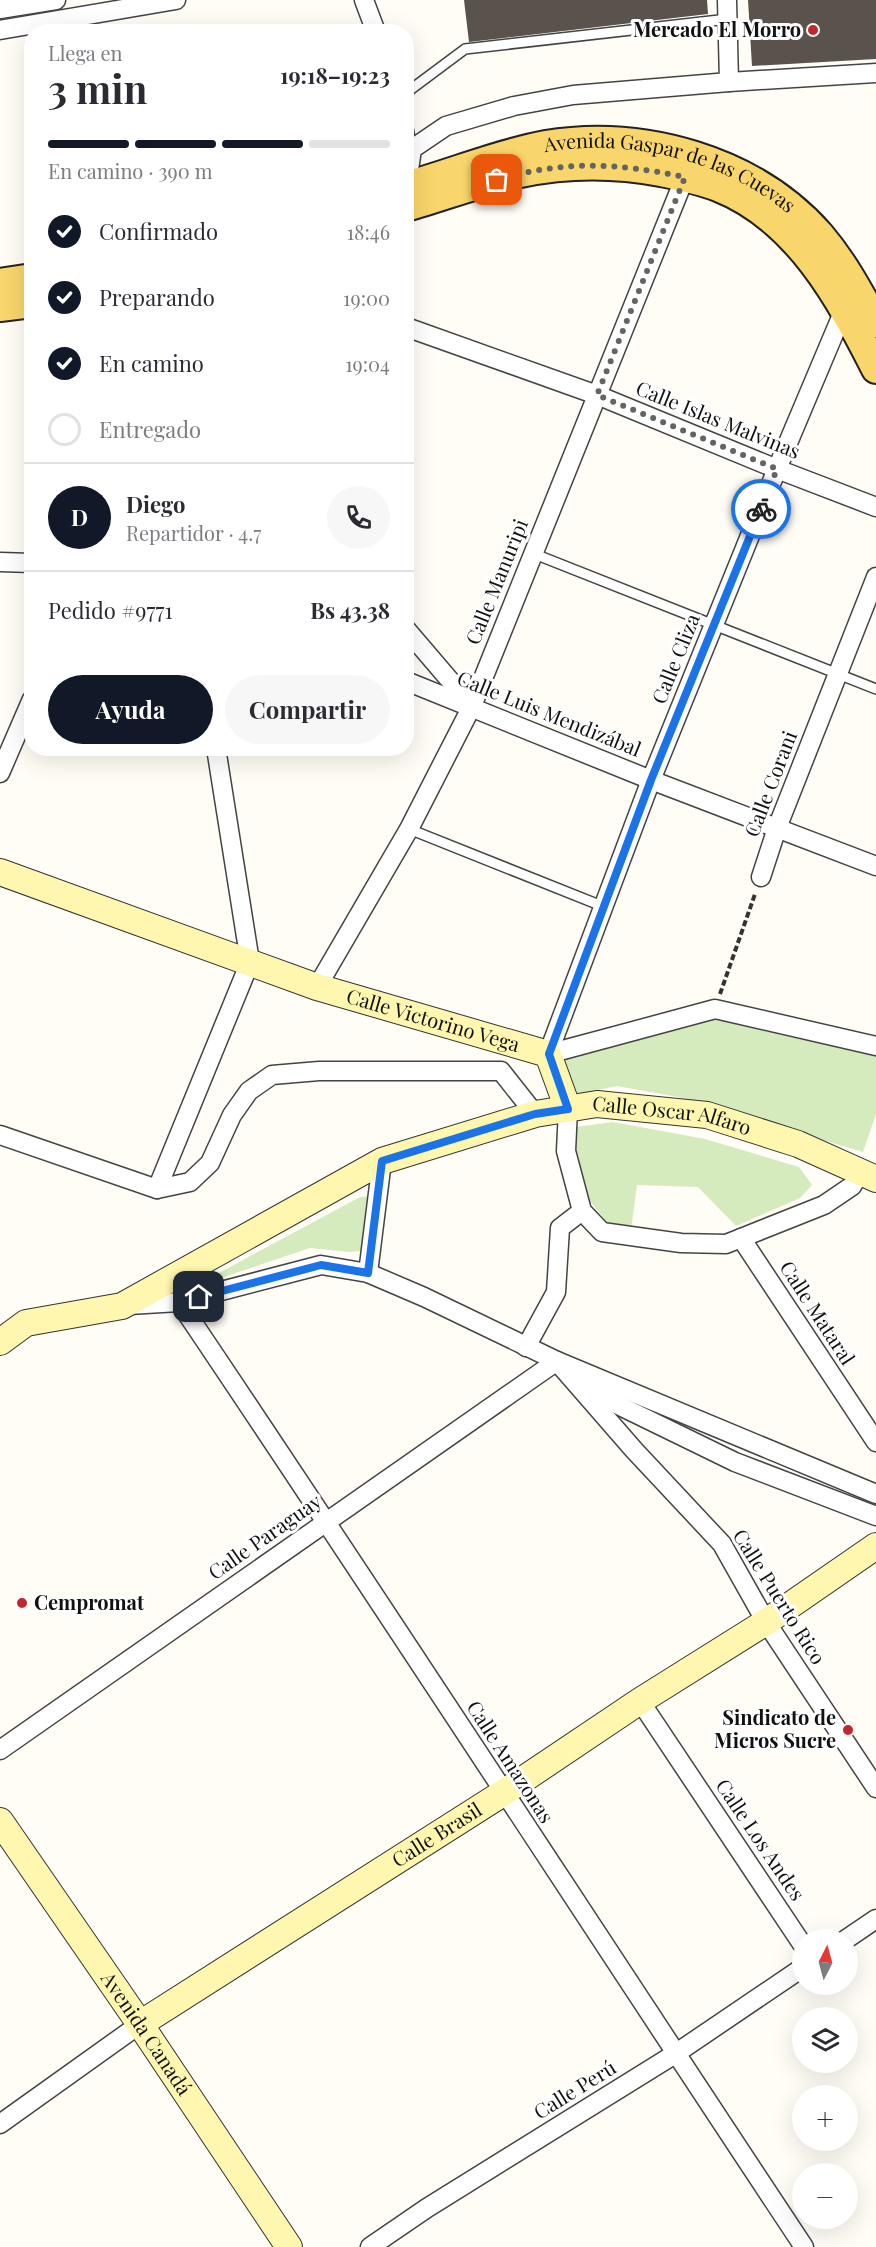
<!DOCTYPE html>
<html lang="es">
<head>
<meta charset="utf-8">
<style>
  :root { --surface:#fff; --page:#f7f7f7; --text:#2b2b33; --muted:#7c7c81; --line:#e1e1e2; --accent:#111827 }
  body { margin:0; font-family:"Playfair Display",serif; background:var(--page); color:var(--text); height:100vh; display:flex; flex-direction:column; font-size:22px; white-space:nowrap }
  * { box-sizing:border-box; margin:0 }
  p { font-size:20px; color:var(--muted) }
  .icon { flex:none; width:33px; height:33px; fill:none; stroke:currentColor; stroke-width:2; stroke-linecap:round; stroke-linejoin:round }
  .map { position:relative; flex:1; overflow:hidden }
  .sheet { position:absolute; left:24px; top:24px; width:390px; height:732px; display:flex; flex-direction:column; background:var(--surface); border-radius:24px; box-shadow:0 6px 24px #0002 }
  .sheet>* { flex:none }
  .needle { width:39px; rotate:6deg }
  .buttons { position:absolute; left:792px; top:1929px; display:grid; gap:12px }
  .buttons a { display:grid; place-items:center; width:66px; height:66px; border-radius:50%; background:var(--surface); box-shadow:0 6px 24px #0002; font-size:30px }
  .pin { position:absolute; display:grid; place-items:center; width:51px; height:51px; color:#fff; margin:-26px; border-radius:12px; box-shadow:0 3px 9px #0006 }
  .courier { position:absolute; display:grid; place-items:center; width:60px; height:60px; margin:-30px; border:4px solid #1a73e8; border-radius:50%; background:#fff; color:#222; box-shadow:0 2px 8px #0007 }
  .head em { font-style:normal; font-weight:700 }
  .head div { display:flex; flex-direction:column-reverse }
  .head { display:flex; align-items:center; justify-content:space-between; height:102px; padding:0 24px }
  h1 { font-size:39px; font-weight:700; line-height:45px }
  .bar { display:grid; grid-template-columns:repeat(4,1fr); gap:9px 6px; align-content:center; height:72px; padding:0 24px }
  .bar i { height:8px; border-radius:4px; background:var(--line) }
  .bar .active { background:var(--accent) }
  .bar p { grid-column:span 4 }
  .line { display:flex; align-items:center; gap:15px; padding:0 24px; border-top:2px solid var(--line) }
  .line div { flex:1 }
  .round { display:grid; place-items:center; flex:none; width:63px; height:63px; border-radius:32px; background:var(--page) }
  ol { padding:0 24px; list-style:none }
  li { display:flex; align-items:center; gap:18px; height:66px }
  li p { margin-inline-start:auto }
  li .icon { padding:6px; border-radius:50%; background:var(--accent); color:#fff; stroke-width:4 }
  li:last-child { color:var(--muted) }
  li i { width:33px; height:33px; border:3px solid var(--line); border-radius:50% }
  .primary-button { display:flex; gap:12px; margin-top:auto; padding:12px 24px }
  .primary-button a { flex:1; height:69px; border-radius:36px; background:var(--accent); color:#fff; font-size:24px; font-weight:700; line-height:69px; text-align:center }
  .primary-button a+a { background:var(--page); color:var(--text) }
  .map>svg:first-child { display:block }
  .green { fill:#d5ebbd }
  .building { fill:#5a524d }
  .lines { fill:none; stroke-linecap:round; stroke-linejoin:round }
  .lane-casing { stroke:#444; stroke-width:12 }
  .street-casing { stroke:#444; stroke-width:21 }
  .secondary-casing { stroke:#333; stroke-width:28 }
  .primary-casing { stroke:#222; stroke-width:32 }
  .path { stroke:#333; stroke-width:4; stroke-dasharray:6 3; stroke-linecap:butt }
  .lane { stroke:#fff; stroke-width:9 }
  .street { stroke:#fff; stroke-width:18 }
  .secondary { stroke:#fff6b0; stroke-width:26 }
  .primary { stroke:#f9d66b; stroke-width:28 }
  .done { stroke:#646461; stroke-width:6; stroke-dasharray:0 10.8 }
  .route { stroke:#1a73e8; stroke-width:8 }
  .poi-dot { fill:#c4262e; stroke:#fff; stroke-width:2 }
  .labels { text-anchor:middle; stroke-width:6; stroke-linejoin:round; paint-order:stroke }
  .poi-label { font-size:20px; font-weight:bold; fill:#111; stroke:#fff; text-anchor:end }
  .street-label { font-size:20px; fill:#111; stroke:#fff }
</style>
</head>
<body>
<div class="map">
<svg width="876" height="2247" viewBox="0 0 876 2247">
  <rect width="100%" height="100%" fill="#fffdf5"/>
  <g class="green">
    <path d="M 720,1012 L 876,1050 L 876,1114 L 863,1152 L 678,1097 L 617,1086 L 575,1095 L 550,1049 L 560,1039 L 678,1014 Z"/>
    <path d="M 613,1122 L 705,1139 L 799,1167 L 812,1185 L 800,1198 L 736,1226 L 698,1187 L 637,1185 L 631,1230 L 607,1222 L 589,1200 L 569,1128 Z"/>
    <path d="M 369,1196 L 362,1251 L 349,1252 L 310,1248 L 191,1288 L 360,1197 Z"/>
  </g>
  <g class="building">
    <path d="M 464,0 L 707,0 L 708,14 L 469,42 Z"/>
    <path d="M 748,0 L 876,0 L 876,59 L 752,66 Z"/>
  </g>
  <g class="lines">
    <g class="lane-casing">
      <g id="lane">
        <path d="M 406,98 L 410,90 L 465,49 L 728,19"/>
        <path d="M 406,117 L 412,149"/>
        <path d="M 532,553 L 876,689"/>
        <path d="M 409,829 L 602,906"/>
      </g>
    </g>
    <g class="street-casing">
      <g id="street">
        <path d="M 364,0 L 376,32"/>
        <path d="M 727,0 L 729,82"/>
        <path d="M 0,9 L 56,0"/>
        <path d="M 0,30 L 176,0"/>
        <path d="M 406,191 L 412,149 L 446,126 L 514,106 L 573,95 L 729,82 L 876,73"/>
        <path d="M 406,327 L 597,395 L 777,469 L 876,507"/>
        <path d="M 0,562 L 32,563"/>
        <path d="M 406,629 L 471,705"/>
        <path d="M 406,681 L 651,780 L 876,866"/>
        <path d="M 0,773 L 32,699"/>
        <path d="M 761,877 L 777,828 L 876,577"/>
        <path d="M 317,987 L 409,829 L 472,706 L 685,177"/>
        <path d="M 548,1054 L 651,780 L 777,469 L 847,303"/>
        <path d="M 548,1054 L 715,1009 L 876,1046"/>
        <path d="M 568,1109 L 566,1151 L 582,1211 L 602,1232 L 681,1243 L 726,1244 L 824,1205 L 852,1186 L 860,1172"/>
        <path d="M 0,1135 L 157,1189 L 190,1182 L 210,1163 L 232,1115 L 249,1091 L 272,1075 L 319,1071 L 501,1071 L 535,1114"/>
        <path d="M 157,1189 L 250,962 L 216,748"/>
        <path d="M 741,1238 L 876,1442"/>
        <path d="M 368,1273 L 382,1161"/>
        <path d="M 179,1302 C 390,1615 595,1932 804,2247"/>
        <path d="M 129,1305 L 179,1302 L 321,1265 L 368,1273 L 424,1297 L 557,1361 L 876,1494"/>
        <path d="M 526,1347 L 556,1292 L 560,1228 L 582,1211"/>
        <path d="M 560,1365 L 634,1450 L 722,1544 L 766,1622 L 876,1788"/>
        <path d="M 585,1382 L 614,1403 L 735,1462 L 876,1516"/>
        <path d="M 640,1701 L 802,1944"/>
        <path d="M 0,1750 L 557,1361"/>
        <path d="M 845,1940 L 876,1919"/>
        <path d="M 0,2124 L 140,2024"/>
        <path d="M 370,2247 L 427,2208 L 675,2054 L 802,1968"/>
      </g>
    </g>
    <g class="secondary-casing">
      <g id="secondary">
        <path id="s1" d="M 0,872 L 317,987 L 548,1054 L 568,1109"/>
        <path id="s2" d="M 0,1342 L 26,1323 L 122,1306 L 382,1161 L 535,1114 L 597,1104 L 707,1115 L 798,1144 L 876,1179"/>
        <path id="s3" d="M 0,1821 L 140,2024 L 289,2247"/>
        <path id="s4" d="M 140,2024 L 503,1793 L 640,1701 L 766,1622 L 876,1546"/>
      </g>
    </g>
    <g class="primary-casing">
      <g id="primary">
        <path id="s5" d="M 406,186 C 453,173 498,154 546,145 C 643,129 754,160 820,235 C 843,262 859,292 876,323"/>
        <path d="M 406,207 C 444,196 482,182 520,173 C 567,163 614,163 661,172 C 680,176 700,180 718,187 C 797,218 840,298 876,369"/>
        <path d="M 0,283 L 32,278"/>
        <path d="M 0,307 L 32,303"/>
      </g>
    </g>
    <path class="path" d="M 720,994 L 755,894"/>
    <use href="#lane" class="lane"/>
    <use href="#street" class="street"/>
    <use href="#secondary" class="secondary"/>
    <use href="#primary" class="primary"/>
  </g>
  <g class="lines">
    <path class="done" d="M 497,180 C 565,160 616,163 685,177 L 597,395 L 777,469 L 761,509"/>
    <path class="route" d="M 199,1297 L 321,1265 L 368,1273 L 382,1161 L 535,1114 L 568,1109 L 549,1054 L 651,780 L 761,509"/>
  </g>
  <g class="poi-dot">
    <circle cx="813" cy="30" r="6"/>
    <circle cx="22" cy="1603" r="6"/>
    <circle cx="848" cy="1730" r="6"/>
  </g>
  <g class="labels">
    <g class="poi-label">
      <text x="801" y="37">Mercado El Morro</text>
      <text x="34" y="1610" text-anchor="start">Cempromat</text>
      <text x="836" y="1725">Sindicato de<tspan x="836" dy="23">Micros Sucre</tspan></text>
    </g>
    <g class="street-label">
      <text dy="7" stroke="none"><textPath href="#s5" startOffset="276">Avenida Gaspar de las Cuevas</textPath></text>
      <text transform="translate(718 420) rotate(22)" y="7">Calle Islas Malvinas</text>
      <text transform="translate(497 582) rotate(-68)" y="7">Calle Manuripi</text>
      <text transform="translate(676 659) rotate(-68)" y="7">Calle Cliza</text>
      <text transform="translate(549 714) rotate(22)" y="7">Calle Luis Mendizábal</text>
      <text transform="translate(771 784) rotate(-69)" y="7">Calle Corani</text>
      <text dy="7" stroke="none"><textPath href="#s1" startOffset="458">Calle Victorino Vega</textPath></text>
      <text dy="7" stroke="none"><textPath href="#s2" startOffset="726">Calle Oscar Alfaro</textPath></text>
      <text transform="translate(817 1313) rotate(57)" y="7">Calle Mataral</text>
      <text transform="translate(265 1537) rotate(-35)" y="7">Calle Paraguay</text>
      <text transform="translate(779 1597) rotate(58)" y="7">Calle Puerto Rico</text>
      <text transform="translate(510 1762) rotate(57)" y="7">Calle Amazonas</text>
      <text dy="7" stroke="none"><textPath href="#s4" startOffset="352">Calle Brasil</textPath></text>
      <text transform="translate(760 1840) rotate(56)" y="7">Calle Los Andes</text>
      <text dy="7" stroke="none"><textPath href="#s3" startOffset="258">Avenida Canadá</textPath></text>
      <text transform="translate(575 2090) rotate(-32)" y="7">Calle Perú</text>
    </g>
  </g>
</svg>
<div class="buttons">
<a><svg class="needle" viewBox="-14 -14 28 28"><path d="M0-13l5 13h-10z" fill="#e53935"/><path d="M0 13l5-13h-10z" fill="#7c7c81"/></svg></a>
<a><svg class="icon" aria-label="layers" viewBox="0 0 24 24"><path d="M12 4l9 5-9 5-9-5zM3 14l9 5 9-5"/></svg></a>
<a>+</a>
<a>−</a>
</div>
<div class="pin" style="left:497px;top:180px;background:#ea580c"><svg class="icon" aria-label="bag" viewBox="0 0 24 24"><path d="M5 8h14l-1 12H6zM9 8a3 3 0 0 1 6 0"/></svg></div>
<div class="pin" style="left:199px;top:1297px;background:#1f2937"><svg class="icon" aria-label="home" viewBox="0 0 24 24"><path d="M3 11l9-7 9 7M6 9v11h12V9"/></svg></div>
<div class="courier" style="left:761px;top:509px"><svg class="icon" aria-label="bike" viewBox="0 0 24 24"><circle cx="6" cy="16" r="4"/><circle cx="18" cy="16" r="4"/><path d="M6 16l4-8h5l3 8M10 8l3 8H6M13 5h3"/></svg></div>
<section class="sheet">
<div class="head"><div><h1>3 min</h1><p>Llega en</p></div><em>19:18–19:23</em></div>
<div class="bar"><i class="active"></i><i class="active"></i><i class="active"></i><i></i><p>En camino · 390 m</p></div>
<ol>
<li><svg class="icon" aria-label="check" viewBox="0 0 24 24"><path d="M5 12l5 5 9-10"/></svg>Confirmado<p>18:46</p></li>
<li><svg class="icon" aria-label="check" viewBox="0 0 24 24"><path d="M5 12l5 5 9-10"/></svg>Preparando<p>19:00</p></li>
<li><svg class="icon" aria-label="check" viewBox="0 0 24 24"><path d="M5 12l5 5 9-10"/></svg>En camino<p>19:04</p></li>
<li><i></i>Entregado</li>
</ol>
<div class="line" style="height:108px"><b class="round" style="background:var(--accent);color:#fff">D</b><div><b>Diego</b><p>Repartidor · 4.7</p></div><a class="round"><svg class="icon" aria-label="phone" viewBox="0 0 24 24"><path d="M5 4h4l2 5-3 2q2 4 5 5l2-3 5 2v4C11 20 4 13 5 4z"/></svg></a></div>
<div class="line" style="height:78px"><div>Pedido #9771</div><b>Bs 43.38</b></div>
<div class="primary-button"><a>Ayuda</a><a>Compartir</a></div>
</section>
</div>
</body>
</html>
